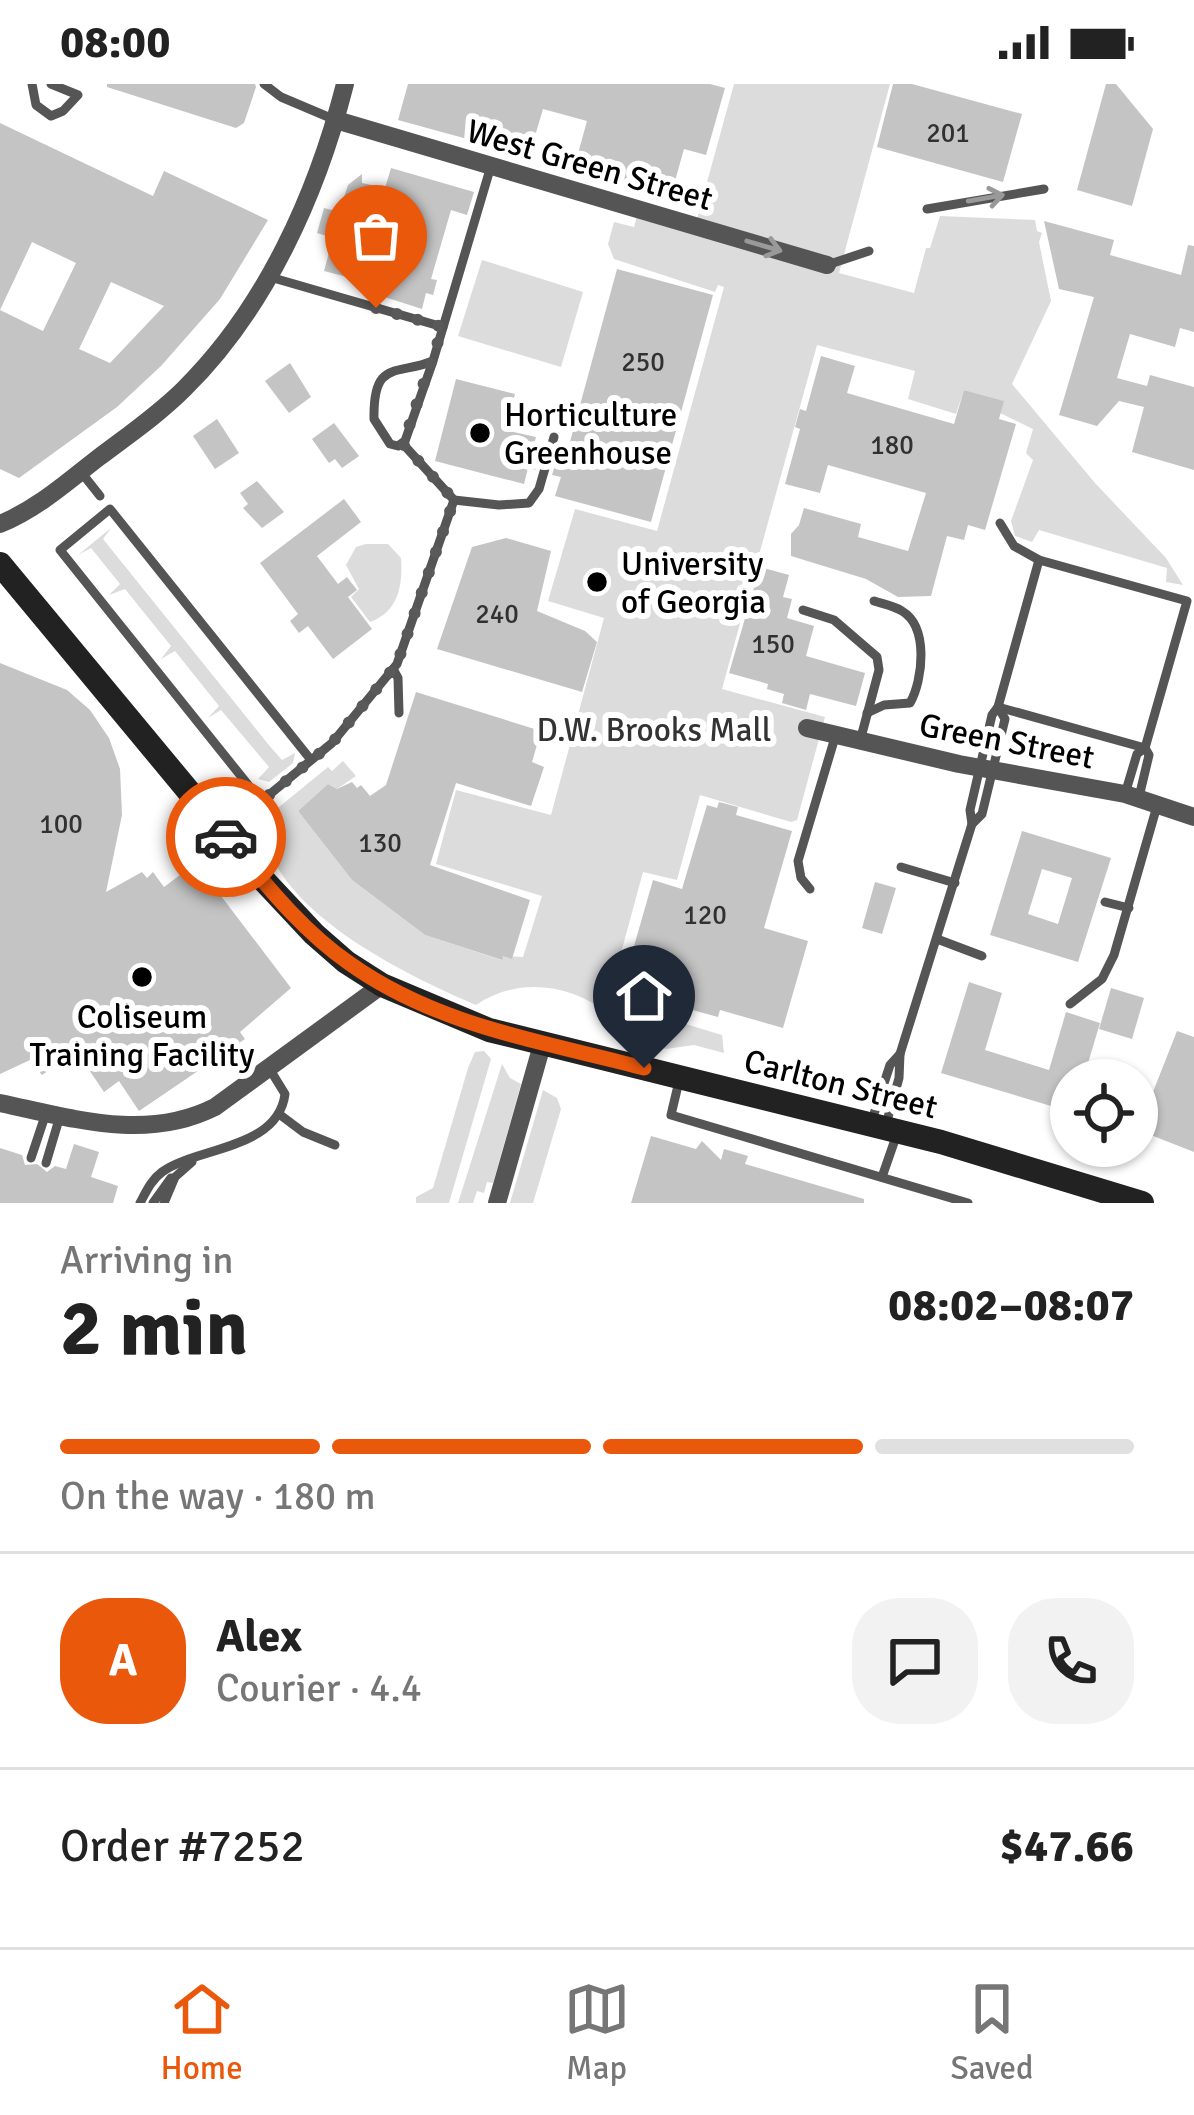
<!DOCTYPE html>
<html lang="en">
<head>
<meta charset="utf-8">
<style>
  :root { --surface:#fff; --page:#f2f2f2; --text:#222; --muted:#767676; --line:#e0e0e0; --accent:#ea580c }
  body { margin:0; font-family:Signika,sans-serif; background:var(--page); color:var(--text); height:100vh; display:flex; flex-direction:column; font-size:45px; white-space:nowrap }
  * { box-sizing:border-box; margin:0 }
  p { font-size:39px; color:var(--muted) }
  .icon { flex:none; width:66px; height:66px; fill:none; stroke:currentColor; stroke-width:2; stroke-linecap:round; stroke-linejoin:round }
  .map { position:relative; height:1119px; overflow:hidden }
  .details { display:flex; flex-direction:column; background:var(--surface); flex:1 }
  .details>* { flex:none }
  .fabs { position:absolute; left:1050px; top:975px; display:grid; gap:24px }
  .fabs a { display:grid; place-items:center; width:108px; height:108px; border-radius:50%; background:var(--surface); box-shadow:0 3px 9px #0004; font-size:60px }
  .pin { position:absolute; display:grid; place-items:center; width:102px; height:102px; color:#fff; margin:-123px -51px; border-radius:50% 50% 50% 0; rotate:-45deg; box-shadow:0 0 12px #0007 }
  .pin .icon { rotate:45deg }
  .courier { position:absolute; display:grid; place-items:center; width:120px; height:120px; margin:-60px; border:9px solid #ea580c; border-radius:50%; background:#fff; color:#222; box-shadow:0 3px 15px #0007 }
  .overview em { font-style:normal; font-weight:700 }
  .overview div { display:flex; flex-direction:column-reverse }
  .overview { display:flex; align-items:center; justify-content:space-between; height:204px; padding:0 60px }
  h1 { font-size:78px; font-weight:700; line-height:90px }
  .bar { display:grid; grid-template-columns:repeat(4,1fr); gap:18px 12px; align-content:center; height:144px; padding:0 60px }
  .bar i { height:15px; border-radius:9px; background:var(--line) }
  .bar .on { background:var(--accent) }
  .bar p { grid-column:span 4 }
  .line { display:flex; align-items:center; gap:30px; padding:0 60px; border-top:3px solid var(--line) }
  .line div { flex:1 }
  .round { display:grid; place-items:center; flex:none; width:126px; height:126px; border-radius:48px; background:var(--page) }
  .status { display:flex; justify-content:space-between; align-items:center; height:84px; padding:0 60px; background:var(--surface); direction:ltr }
  .status svg { height:33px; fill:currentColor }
  .dock { display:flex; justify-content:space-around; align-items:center; height:168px; border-top:3px solid var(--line); background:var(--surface); font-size:33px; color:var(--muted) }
  .dock a { display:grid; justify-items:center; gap:6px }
  .dock .on { color:var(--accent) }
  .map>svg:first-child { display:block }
  .green { fill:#dcdcdc }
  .building { fill:#c4c4c4; fill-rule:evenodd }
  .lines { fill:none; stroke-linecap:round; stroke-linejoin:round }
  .lane { stroke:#555; stroke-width:9 }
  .street { stroke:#555; stroke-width:18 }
  .secondary { stroke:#222; stroke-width:24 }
  .oneway { stroke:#999 }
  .done { stroke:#595959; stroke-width:12; stroke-dasharray:0 21.6 }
  .route { stroke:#ea580c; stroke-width:15 }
  .poi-dot { fill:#000; stroke:#fff; stroke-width:4.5 }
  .labels { text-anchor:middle; stroke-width:12; stroke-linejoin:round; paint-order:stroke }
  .number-label { font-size:27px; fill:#313131 }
  .street-label { font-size:33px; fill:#000; stroke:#fff }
  .poi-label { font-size:33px; fill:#000; stroke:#fff; text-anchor:start }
  .park-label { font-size:33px; fill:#333; stroke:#fff }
</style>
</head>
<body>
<div class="status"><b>08:00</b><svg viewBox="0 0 49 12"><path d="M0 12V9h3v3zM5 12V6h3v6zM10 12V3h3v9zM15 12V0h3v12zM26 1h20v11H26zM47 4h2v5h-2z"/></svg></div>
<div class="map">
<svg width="1194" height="1119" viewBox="0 0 1194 1119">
  <rect width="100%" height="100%" fill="#fff"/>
  <g class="green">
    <path d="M 734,0 L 890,0 L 839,189 L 914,209 L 926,164 L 930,164 L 940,132 L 1035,136 L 1037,147 L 1042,149 L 1039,158 L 1051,217 L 1012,300 L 1095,399 L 1166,474 L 1183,501 L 1166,498 L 1167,484 L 1039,446 L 1032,458 L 1015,452 L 1011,437 L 1033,376 L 1026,369 L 1033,345 L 1000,329 L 1003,317 L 964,306 L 956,330 L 908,315 L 915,287 L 817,261 L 722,605 L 825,633 L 797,736 L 791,738 L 700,711 L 677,796 L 643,788 L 615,891 L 610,930 C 570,900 519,892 476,921 C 404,890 268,825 262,737 L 328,683 L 332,687 L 343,677 L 356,692 L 337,705 L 328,700 L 298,727 L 352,796 L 425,851 L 501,876 L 503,872 L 523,873 L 542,812 L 436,780 L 456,706 L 551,731 L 604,534 L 548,517 L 575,425 L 657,447 L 724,203 L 718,201 L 715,208 L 614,175 L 608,160 L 614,138 L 634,143 L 640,121 L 697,136 L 699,128 L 696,124 L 701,120 Z"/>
    <path d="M 482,176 L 583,208 L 561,283 L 458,252 Z"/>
    <path d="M 111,444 L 103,455 L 268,660 L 282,676 L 295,669 L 293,679 L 269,698 L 258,695 L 269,683 L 221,626 L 208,634 L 219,622 L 175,567 L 161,575 L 171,562 L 125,505 L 109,511 L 120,500 L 91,464 L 78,471 Z"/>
    <path d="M 366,460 L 388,460 L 401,474 C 403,502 398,528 370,538 L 351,513 L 359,505 L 346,481 L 356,463 Z"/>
    <path d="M 659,932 L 722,951 L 724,969 L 694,961 L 666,965 L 645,960 L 651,938 L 656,939 Z"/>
    <path d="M 484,967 L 491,975 L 449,1119 L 416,1119 L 416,1113 L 433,1104 L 468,984 L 475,968 Z"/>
    <path d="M 502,980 L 510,994 L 521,1000 L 493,1099 L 487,1098 L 484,1109 L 477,1107 L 473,1119 L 458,1119 Z"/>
    <path d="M 543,1006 L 557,1014 L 561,1025 L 533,1119 L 510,1119 Z"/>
  </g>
  <g class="building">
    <path d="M 107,0 L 255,0 L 256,3 L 244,39 L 236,44 L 107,3 Z"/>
    <path d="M 408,0 L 710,0 L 725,4 L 706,71 L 684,65 L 671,111 L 574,84 L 587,37 L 543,25 L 529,72 L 398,36 Z"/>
    <path d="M 893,0 L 912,0 L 1022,30 L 1003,98 L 877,63 Z"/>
    <path d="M 1106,0 L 1116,0 L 1153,45 L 1132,122 L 1077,106 Z"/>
    <path d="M 0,39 L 153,112 L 164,87 L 268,136 L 220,215 L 161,282 L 117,323 L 19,394 L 0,385 ZM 32,158 L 76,179 L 43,247 L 0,226 ZM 111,198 L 164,222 L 110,279 L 79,265 Z"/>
    <path d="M 391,84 L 474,108 L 467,131 L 451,126 L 431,195 L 437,196 L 433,211 L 426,209 L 422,225 L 366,207 L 368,204 L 350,197 L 351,194 L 324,187 L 333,154 L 317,149 L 324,124 L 339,128 L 348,101 L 362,90 L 362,99 L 385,104 Z"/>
    <path d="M 1044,137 L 1114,156 L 1110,171 L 1181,191 L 1188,161 L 1194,162 L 1194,248 L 1180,244 L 1175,263 L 1130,250 L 1117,294 L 1147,302 L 1150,291 L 1194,303 L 1194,386 L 1132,368 L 1144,323 L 1119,317 L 1097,342 L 1059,331 L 1094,213 L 1059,205 Z"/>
    <path d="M 617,185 L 713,211 L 651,438 L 555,412 L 561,393 L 552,391 L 556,378 L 564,380 Z"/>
    <path d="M 821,272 L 855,282 L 847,309 L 954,340 L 964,306 L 1004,317 L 999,335 L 1016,340 L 985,446 L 968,441 L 964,456 L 947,452 L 931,512 L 898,513 L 866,495 L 791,472 L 791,450 L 799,441 L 804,424 L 861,440 L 858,453 L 908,467 L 926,409 L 828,381 L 820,409 L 785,400 L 800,345 L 795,343 L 800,325 L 806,327 Z"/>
    <path d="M 290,279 L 311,313 L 289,329 L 265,297 Z"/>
    <path d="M 456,295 L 515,310 L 505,346 L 536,353 L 531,372 L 539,374 L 535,386 L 528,384 L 524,400 L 435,377 Z"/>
    <path d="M 217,335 L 239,369 L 215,385 L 193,352 Z"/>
    <path d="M 334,339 L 359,372 L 342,384 L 335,375 L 329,379 L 312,355 Z"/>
    <path d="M 257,397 L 284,428 L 262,444 L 243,424 L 248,420 L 240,409 Z"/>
    <path d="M 344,415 L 361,438 L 317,472 L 338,500 L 347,493 L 357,506 L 348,513 L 372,545 L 333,575 L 308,542 L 299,549 L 290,537 L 298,530 L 260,479 Z"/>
    <path d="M 506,454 L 551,467 L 537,527 L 585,547 L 597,558 L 582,608 L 437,565 L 472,463 Z"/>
    <path d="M 760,483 L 789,491 L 783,513 L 792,515 L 787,534 L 814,542 L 806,572 L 865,589 L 856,622 L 810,610 L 806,626 L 782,619 L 784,610 L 767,605 L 768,600 L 729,589 Z"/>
    <path d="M 0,579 L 67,606 L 90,626 L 109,654 L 120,685 L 122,731 L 106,808 L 142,788 L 147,794 L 153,788 L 164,803 L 196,779 L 291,904 L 240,948 L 245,955 L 139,1027 L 119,997 L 104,1008 L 77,968 L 42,991 L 30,976 L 0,990 Z"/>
    <path d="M 416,608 L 541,647 L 532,678 L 544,683 L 531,722 L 456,699 L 430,781 L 530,816 L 512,875 L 503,872 L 502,876 L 425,851 L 352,796 L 298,727 L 328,700 L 337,705 L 352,698 L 357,704 L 361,701 L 370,712 L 386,701 Z"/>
    <path d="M 719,718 L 738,723 L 736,731 L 792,747 L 764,844 L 808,857 L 783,944 L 720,926 L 718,933 L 674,921 L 676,912 L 624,897 L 653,796 L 682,805 L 707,721 L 717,724 Z"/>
    <path d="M 1022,747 L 1111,774 L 1078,878 L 990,851 ZM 1042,785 L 1072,794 L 1058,840 L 1028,830 Z"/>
    <path d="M 875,798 L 896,804 L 882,850 L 862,844 Z"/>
    <path d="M 969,898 L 1002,909 L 985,966 L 1049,986 L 1066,928 L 1100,939 L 1083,996 L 1071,996 L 1071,1028 L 941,989 Z"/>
    <path d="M 1111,904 L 1144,914 L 1132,955 L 1099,945 Z"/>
    <path d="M 1177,947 L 1194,953 L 1194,1068 L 1138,1046 Z"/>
    <path d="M 651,1052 L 696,1065 L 702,1057 L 721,1076 L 724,1065 L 748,1072 L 745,1080 L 864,1115 L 864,1119 L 631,1119 Z"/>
    <path d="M 74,1060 L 99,1068 L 91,1093 L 118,1102 L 113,1119 L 0,1119 L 0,1064 L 22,1071 L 25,1081 L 37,1080 L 47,1088 L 55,1082 L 66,1085 Z"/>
  </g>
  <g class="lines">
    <g class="lane">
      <path d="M 32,0 L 36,21 L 51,32 L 63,27 L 78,11 L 51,0"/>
      <path d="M 264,0 L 281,13 L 333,35"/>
      <path d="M 927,125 L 1044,105"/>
      <path d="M 827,181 L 869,167"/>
      <path d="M 270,193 L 443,243"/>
      <path d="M 433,277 C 396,292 373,275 374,335 L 390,360 L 398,362 L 405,357 L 433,277 L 491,82"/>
      <path d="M 81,388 L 100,412"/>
      <path d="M 454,416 L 499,421 L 529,419 L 539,405 L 554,353"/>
      <path d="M 1000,439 L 1014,462 L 1039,476"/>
      <path d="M 803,526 L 834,536 L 877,573 L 879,586 L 860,657"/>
      <path d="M 393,585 L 398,594 L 399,629"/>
      <path d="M 998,623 L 1145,664"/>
      <path d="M 867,629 L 884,621 L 910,619 C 923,596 929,543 902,527 C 894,522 883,520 874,517"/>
      <path d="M 1125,710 L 1137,670 L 1145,664"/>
      <path d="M 261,717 L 60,466 L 110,425 L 311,676"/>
      <path d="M 972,740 L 982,730 L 1005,635 L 998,623"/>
      <path d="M 224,748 L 332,659 L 397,580 L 454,416 L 403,360"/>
      <path d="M 901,783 L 955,799"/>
      <path d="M 810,805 L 801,794 L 798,777 L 836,650"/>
      <path d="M 1105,818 L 1129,824"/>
      <path d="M 937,855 L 982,872"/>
      <path d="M 1070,920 L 1102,895 L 1114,871 L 1157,722"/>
      <path d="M 680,993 L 671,1031 L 968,1119"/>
      <path d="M 279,1030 L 303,1048 L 335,1061"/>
      <path d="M 872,1036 L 890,981 L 900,970"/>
      <path d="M 885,1044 L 899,994 L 900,970 L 972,740 L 970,726 L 992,631 L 998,623 L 1039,476 L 1187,517 L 1145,664 L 1149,671 L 1139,713"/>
      <path d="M 31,1074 L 46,1029"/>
      <path d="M 46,1079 L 60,1032"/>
      <path d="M 882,1093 L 898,1047"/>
      <path d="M 140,1119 C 146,1108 151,1096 162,1088 C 196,1063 278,1066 285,1010 L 269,984"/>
      <path d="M 153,1119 L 171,1094"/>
      <path d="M 164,1119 L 175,1093 L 192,1078"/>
    </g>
    <g class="street">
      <path d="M 336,36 L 827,181"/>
      <path d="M 0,440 C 37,425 67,398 98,374 C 127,352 158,331 184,305 C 266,224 317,110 345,0"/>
      <path d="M 807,644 L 959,680 L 1125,710 L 1194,733"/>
      <path d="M 0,1019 C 72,1034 146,1058 215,1023 L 382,901"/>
      <path d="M 497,1119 L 542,961"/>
    </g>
    <path class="secondary" d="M 0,480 L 254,786 L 314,850 L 346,878 L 382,901 L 489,946 L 941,1058 L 1142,1119"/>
  </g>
  <defs><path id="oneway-shaft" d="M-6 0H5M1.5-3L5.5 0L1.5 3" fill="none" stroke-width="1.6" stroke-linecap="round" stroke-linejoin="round" transform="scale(3)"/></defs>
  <g class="oneway">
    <use href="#oneway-shaft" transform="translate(986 114) rotate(-10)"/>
    <use href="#oneway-shaft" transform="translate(764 162) rotate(16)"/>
  </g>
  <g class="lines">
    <path class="done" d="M 226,753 L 223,749 L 332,659 L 397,580 L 454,416 L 403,360 L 443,243 L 376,224"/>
    <path class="route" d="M 226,753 C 263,797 301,846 349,879 C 437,942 541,957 644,984"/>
  </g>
  <g class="poi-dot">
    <circle cx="480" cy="349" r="12"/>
    <circle cx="597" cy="498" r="12"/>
    <circle cx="142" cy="893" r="12"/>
  </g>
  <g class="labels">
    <g class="number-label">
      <text x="948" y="58">201</text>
      <text x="643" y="287">250</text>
      <text x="892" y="370">180</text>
      <text x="497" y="539">240</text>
      <text x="773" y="569">150</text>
      <text x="61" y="749">100</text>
      <text x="380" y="768">130</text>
      <text x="705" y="840">120</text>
    </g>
    <g class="street-label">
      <text transform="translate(590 80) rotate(16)" y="12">West Green Street</text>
      <text transform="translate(1007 656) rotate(11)" y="12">Green Street</text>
      <text transform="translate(841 999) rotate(14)" y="12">Carlton Street</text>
    </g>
    <g class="poi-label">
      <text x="504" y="342">Horticulture<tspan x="504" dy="38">Greenhouse</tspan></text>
      <text x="621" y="491">University<tspan x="621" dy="38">of Georgia</tspan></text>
      <text x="142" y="944" text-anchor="middle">Coliseum<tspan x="142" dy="38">Training Facility</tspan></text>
    </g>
    <g class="park-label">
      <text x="654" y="657">D.W. Brooks Mall</text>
    </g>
  </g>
</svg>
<div class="fabs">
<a><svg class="icon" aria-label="locate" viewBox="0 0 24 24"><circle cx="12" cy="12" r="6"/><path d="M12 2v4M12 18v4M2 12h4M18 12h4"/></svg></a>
</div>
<div class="pin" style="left:376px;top:224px;background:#ea580c"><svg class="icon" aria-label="bag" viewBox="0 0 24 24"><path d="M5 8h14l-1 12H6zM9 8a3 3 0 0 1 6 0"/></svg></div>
<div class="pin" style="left:644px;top:984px;background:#1f2937"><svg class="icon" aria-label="home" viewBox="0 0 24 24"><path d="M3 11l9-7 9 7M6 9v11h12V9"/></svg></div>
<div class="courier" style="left:226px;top:753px"><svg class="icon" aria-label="car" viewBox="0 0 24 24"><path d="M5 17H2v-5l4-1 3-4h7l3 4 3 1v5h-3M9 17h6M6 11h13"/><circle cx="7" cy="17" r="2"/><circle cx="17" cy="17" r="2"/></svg></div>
</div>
<section class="details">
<div class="overview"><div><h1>2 min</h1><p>Arriving in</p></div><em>08:02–08:07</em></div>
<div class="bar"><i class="on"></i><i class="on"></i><i class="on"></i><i></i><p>On the way · 180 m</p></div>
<div class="line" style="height:216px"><b class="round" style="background:var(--accent);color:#fff">A</b><div><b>Alex</b><p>Courier · 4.4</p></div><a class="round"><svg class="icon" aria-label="chat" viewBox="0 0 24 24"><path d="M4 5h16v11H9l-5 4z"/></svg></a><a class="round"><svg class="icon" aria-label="phone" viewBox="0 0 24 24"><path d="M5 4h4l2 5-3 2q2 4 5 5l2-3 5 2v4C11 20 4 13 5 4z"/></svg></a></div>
<div class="line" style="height:156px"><div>Order #7252</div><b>$47.66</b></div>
</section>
<nav class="dock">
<a class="on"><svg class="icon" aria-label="home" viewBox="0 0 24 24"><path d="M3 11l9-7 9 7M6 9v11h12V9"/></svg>Home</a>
<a><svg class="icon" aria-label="map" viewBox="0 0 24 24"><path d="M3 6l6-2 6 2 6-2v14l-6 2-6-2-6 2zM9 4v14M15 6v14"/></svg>Map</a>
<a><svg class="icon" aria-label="saved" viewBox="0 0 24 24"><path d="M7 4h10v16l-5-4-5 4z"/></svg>Saved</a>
</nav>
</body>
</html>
